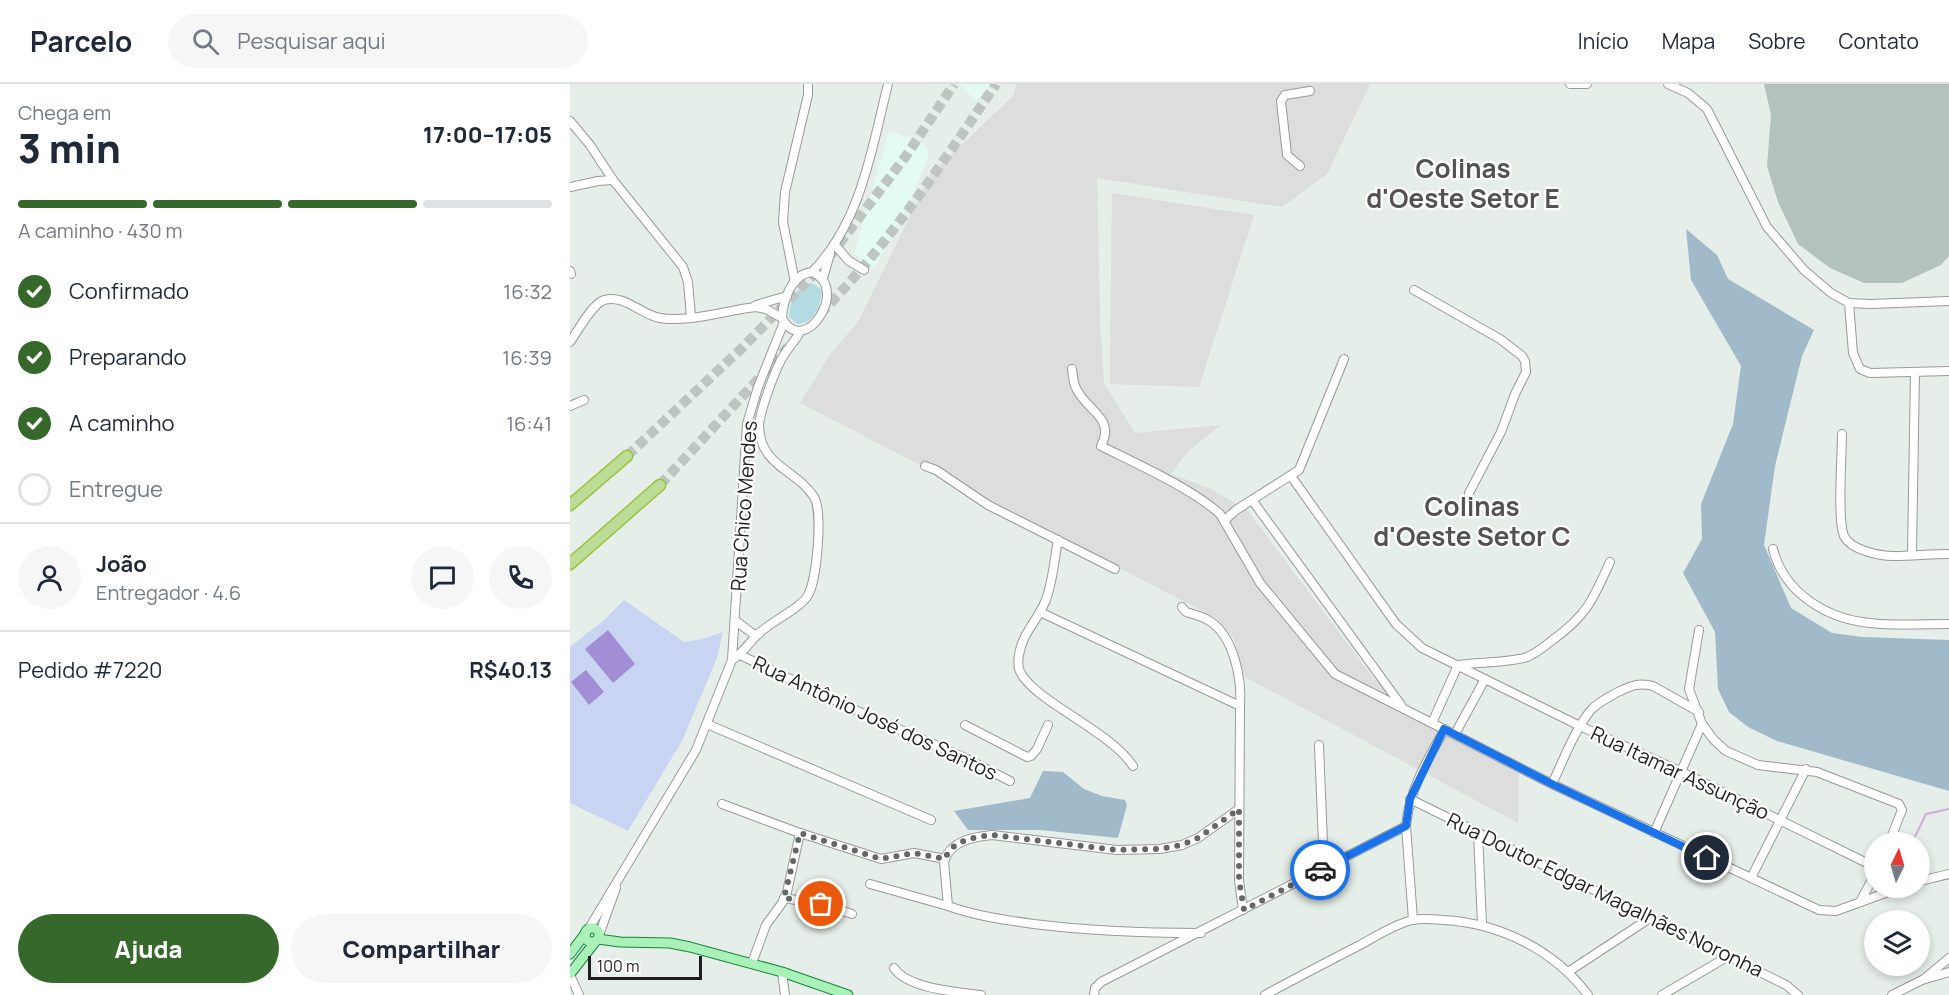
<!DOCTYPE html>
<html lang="pt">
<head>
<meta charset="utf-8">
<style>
  :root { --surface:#fff; --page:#f6f6f7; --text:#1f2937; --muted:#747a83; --line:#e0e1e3; --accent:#35682a }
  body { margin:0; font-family:Manrope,sans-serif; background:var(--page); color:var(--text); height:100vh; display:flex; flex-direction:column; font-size:22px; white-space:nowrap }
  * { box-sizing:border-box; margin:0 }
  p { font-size:20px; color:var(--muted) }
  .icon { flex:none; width:33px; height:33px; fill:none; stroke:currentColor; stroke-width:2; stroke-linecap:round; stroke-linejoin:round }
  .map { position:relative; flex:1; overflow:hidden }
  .drawer { display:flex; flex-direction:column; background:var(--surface); width:570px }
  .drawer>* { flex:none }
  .needle { width:39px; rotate:5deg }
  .buttons { position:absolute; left:1294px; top:748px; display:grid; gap:12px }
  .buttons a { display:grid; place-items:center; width:66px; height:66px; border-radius:50%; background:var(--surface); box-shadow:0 3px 9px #0003; font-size:30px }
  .scale { position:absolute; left:18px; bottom:15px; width:114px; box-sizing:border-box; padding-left:6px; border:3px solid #1f1f1f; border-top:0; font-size:16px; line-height:21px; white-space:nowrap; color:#1f1f1f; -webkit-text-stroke:4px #fff; paint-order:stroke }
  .pin { position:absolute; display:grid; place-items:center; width:51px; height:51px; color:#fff; margin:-26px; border:3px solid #fff; border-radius:50%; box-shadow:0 2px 6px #0007 }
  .courier { position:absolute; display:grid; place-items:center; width:60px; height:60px; margin:-30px; border:4px solid #1a73e8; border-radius:50%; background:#fff; color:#222; box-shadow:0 2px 8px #0007 }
  .headline em { font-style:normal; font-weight:800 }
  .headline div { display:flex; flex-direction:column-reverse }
  .headline { display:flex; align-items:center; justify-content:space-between; height:102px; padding:0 18px }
  h1 { font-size:39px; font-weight:800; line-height:45px }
  .bar { display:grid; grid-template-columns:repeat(4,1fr); gap:9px 6px; align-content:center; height:72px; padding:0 18px }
  .bar i { height:8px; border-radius:4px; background:var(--line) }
  .bar .selected { background:var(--accent) }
  .bar p { grid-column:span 4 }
  .line { display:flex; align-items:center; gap:15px; padding:0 18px; border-top:2px solid var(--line) }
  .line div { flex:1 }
  .round { display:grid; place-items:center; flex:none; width:63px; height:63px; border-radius:32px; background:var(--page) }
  ol { padding:0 18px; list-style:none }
  li { display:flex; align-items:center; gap:18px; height:66px }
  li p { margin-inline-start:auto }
  li .icon { padding:6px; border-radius:50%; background:var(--accent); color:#fff; stroke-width:4 }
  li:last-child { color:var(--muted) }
  li i { width:33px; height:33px; border:3px solid var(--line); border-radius:50% }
  .cta { display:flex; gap:12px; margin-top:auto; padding:12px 18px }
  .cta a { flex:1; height:69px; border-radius:36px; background:var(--accent); color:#fff; font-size:24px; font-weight:800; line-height:69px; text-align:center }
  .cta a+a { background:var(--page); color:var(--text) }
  header { display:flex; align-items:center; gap:36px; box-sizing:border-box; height:84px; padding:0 30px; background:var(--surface); border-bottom:2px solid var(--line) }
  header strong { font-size:28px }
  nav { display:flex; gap:33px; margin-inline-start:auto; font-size:21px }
  .search { width:420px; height:54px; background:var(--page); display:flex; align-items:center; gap:15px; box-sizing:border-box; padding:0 21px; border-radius:33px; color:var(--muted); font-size:22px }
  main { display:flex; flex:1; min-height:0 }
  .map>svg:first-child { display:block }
  .residential { fill:#dcdddc }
  .education { fill:#e3fbf3 }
  .construction { fill:#b3c2bd }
  .grass { fill:#b3dbe2 }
  .forest { fill:#a0bac9 }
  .park { fill:#c9d4f3 }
  .pitch { fill:#a18ed4 }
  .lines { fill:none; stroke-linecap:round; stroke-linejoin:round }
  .stream { stroke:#d1acd7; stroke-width:2 }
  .highway-tunnel { stroke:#bec5c1; stroke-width:10; stroke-dasharray:10 5; stroke-linecap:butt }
  .minor-casing { stroke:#999; stroke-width:10 }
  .major-casing { stroke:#138738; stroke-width:11 }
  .highway-casing { stroke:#9ac53b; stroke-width:13 }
  .minor { stroke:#fff; stroke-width:8 }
  .major { stroke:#a9f0b9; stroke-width:9 }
  .highway { stroke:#bcdc98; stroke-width:10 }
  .done { stroke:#656766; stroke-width:6; stroke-dasharray:0 10.8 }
  .route { stroke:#1a73e8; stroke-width:8 }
  .labels { text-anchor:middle; stroke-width:4.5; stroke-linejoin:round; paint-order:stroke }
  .street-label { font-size:20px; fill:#1f1f1f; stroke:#fff }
  .district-label { font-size:26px; font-weight:bold; fill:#525252; stroke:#fff }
</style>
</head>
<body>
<header>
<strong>Parcelo</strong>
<div class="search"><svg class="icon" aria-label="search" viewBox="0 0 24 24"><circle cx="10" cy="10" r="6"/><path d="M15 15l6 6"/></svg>Pesquisar aqui</div>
<nav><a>Início</a><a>Mapa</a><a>Sobre</a><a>Contato</a></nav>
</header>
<main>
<section class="drawer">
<div class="headline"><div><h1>3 min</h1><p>Chega em</p></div><em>17:00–17:05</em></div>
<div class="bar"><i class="selected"></i><i class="selected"></i><i class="selected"></i><i></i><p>A caminho · 430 m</p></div>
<ol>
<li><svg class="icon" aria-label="check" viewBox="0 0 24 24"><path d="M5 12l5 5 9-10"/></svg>Confirmado<p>16:32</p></li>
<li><svg class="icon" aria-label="check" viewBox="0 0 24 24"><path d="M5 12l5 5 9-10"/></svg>Preparando<p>16:39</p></li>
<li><svg class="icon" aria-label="check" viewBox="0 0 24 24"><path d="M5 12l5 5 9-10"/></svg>A caminho<p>16:41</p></li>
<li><i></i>Entregue</li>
</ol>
<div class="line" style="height:108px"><a class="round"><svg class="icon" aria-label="person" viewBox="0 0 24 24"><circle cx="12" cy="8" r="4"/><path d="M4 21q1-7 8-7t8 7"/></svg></a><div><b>João</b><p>Entregador · 4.6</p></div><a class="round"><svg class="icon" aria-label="chat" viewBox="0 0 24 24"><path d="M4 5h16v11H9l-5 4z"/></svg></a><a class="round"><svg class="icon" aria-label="phone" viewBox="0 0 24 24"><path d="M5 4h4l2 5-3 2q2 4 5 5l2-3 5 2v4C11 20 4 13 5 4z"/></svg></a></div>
<div class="line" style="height:78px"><div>Pedido #7220</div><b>R$40.13</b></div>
<div class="cta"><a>Ajuda</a><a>Compartilhar</a></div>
</section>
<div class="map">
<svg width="1379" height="911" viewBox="0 0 1379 911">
  <rect width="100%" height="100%" fill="#e6eee9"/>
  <g class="residential">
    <path d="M 446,0 L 800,0 L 757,90 L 712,123 L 527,94 L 530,236 L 534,299 L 565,349 L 651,341 L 617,368 L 601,390 L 639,404 L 677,426 L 803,594 L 868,644 L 924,676 L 949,684 L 948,739 L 675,593 L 663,553 L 646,534 L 230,319 L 261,269 L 288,238 L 361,90 L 444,11 Z"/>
    <path d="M 542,109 L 684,131 L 629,303 L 540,300 Z"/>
  </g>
  <g class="education">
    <path d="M 390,0 L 420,0 L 406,18 Z"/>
    <path d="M 319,47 L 353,59 L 358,67 L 358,74 L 341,116 L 304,184 L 284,170 Z"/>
  </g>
  <path class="construction" d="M 1194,0 L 1379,0 L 1379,172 L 1371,181 L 1332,199 L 1294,199 L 1260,184 L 1228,160 L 1208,118 L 1197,82 L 1201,31 Z"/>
  <path class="grass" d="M 241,199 L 251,205 C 253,219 243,241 227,240 L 219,233 C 220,217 225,203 241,199 Z"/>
  <g class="forest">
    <path d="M 1116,145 L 1147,171 L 1158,195 L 1244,246 L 1232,272 L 1205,382 L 1194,461 L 1221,524 L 1262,549 L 1293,553 L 1379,556 L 1379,707 L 1207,657 L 1178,643 L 1159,628 L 1148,605 L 1145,548 L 1113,489 L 1132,455 L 1131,420 L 1163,340 L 1171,282 L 1121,196 Z"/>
    <path d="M 473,687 L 493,688 L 514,705 L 532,712 L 555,716 L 557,721 L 548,754 L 470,746 L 398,746 L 384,727 L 460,714 Z"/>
  </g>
  <path class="park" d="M 54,516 L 114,558 L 132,555 L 153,548 L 147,574 L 112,657 L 58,747 L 0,719 L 0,563 L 34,536 Z"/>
  <g class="pitch">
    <path d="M 38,546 L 65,580 L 43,599 L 15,565 Z"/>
    <path d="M 16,586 L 34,608 L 19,621 L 1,598 Z"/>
  </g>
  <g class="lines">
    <path class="stream" d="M 1342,759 L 1356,730 L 1379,725"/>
    <g class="highway-tunnel">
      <path d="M 250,230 C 318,161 372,80 426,0"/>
      <path d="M 57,372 L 172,264 L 253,181 L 336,72 L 384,0"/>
      <path d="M 90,401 L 218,263"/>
    </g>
    <g class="minor-casing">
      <g id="minor">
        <path d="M 1000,0 L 1017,0"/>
        <path d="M 1098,0 L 1118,9 L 1137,25 L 1197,143 L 1234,186 L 1261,209 L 1279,219 L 1300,220 L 1379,217"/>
        <path d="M 0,37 L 20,61 L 43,96 L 113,183 L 118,198 L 121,233"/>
        <path d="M 730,82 L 717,71 L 711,17 L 715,11 L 740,7"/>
        <path d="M 0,103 L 28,97 L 43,96"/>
        <path d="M 264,160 L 279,177 L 294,186"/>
        <path d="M 0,187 L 1,190"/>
        <path d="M 242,188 C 291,139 302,64 318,0"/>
        <path d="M 242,188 C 281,203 234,276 212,234 C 213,217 221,190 242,188 Z"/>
        <path d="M 253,194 L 260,170"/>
        <path d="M 225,198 L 213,138 L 215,108 L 238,11 L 238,0"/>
        <path d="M 844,206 L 930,255 L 952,272 L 955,277 L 956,288 L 945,310 L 931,348 L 899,409"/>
        <path d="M 1279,219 L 1283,269 L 1290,285 L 1300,289 L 1379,287"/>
        <path d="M 186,221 L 217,212"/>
        <path d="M 0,258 C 8,247 22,220 34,216 C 55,210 71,231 90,234 C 119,239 157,226 186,223 L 196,225 L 212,234"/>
        <path d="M 502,285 C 503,291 503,298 506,304 C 516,327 546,333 531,362 C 567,380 621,404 650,430 L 690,499 L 765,590 L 982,700 L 1249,826 L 1266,827 L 1329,804"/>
        <path d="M 0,322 L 14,316"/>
        <path d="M 1272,350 C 1272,371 1267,436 1274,452 C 1281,466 1309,472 1324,472 C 1342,472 1360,470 1379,470"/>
        <path d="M 355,382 L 366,386 L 418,421 L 545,485"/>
        <path d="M 721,392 L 826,540 L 852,564 L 1010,642 L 1112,688 L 1305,783"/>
        <path d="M 682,416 L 831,621"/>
        <path d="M 655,436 L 666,426 L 729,386 L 774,275"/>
        <path d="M 488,456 C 484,476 483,499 475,518 C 467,537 452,550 449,571 C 448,576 448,580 449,585 C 459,615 540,646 563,682"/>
        <path d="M 1203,465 C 1214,509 1257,535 1300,539 C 1326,542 1353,540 1379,540"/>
        <path d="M 1342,470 L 1345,288"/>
        <path d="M 612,523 L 616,528 C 623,530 631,532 638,536 C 664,551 672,595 670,622"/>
        <path d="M 470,528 L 670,622 L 669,796 L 673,826"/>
        <path d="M 166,537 L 183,550 L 189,550"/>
        <path d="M 1129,546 L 1119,605 L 1132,640 L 1144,656 L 1156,667 L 1188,681 L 1247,688 L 1329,720 L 1332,726 L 1319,759"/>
        <path d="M 170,571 L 294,630 L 393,673 L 440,697"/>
        <path d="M 162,576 C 173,569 179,559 188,550 C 199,540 213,533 225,524 C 230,520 236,516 238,511 C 247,496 253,428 244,413 C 226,385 191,383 189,343 C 189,330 203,292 210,278 C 215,267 224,259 230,248"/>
        <path d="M 862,639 L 888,581 C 909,578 937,579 957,573 C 967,569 976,561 984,555 C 1018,530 1023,515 1040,478"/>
        <path d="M 137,640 L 361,736"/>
        <path d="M 395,641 L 457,673 L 461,672 L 467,665 L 478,641"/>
        <path d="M 885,650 L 915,595"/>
        <path d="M 749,661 L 754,784"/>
        <path d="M 982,700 C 993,677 1005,645 1021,626 C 1028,618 1039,613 1048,608 C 1061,602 1069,598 1083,602 L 1129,628"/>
        <path d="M 840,715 L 1216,901 L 1228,911"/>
        <path d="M 152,720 L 227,748 L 311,775 L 344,769 L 375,775"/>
        <path d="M 908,749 L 912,840"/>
        <path d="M 1084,749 L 1132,640"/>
        <path d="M 1181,794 L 1236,685"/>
        <path d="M 1350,797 L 1379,790"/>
        <path d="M 300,800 L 378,822"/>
        <path d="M 214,814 L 251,820 L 282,830"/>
        <path d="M 1290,818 L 1305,790"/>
        <path d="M 843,836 L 836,742 C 839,707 857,676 875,645"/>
        <path d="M 18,846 L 126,666 L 162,576 L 177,340 L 188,303 L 214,238"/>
        <path d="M 631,849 C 575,849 520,847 464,840 C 435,836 406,832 378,822 L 374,777 C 381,757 402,753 422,751 L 547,766 L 590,765 L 612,761 L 628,754 L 669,725"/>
        <path d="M 29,851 L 46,804"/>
        <path d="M 182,879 L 196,841 L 212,819 L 217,808 L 230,749"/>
        <path d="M 324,884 C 338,905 388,908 411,911"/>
        <path d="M 212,888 L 215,911"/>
        <path d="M 998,888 L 1080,834"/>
        <path d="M 0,891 L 9,911"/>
        <path d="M 1355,894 L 1379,874"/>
        <path d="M 524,911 L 525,904 L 531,898 L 836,742"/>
        <path d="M 695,911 C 726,894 757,878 788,862 C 805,853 823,841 842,836 C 852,834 863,835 873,836 C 930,839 984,866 1018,911"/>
        <path d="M 1092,911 L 1157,873"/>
        <path d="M 1322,911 L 1352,896 L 1379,888"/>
      </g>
    </g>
    <g class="major-casing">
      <g id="major">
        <circle cx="22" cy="851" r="7"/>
        <path d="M 28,855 L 50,858 L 100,859 L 120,863 L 212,888 L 278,911"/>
        <path d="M 0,870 L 15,850"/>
        <path d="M 0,890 L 25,858"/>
      </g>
    </g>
    <g class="highway-casing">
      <g id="highway">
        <path d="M 0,421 L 57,372"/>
        <path d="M 0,480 L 90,401"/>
      </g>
    </g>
    <use href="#minor" class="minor"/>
    <use href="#major" class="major"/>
    <use href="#highway" class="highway"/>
  </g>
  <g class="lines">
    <path class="done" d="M 251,820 L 214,814 L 230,749 L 311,775 L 344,769 L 375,775 C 382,756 404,753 422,751 L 547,766 L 590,765 L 612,761 L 628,754 L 669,725 L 669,796 L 674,826 L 750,786"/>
    <path class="route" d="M 750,786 L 836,742 L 840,715 L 874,645 L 982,700 L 1137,774"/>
  </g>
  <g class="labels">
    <g class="street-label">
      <text transform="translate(174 422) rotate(-86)" y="7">Rua Chico Mendes</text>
      <text transform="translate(305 634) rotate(25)" y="7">Rua Antônio José dos Santos</text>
      <text transform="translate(1110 689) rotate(25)" y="7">Rua Itamar Assunção</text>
      <text transform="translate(1035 811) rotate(26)" y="7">Rua Doutor Edgar Magalhães Noronha</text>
    </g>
    <g class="district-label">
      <text x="893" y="94">Colinas<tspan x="893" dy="30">d'Oeste Setor E</tspan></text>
      <text x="902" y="432">Colinas<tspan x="902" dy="30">d'Oeste Setor C</tspan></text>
    </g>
  </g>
</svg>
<div class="buttons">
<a><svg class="needle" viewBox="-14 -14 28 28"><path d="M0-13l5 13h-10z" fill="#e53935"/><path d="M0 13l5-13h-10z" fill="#747a83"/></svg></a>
<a><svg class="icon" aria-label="layers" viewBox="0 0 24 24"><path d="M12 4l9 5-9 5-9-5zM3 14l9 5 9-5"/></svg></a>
</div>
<div class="scale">100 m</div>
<div class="pin" style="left:251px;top:820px;background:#ea580c"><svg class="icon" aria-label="bag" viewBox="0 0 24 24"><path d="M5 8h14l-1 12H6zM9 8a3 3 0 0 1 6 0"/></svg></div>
<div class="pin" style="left:1137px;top:774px;background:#1f2937"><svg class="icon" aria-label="home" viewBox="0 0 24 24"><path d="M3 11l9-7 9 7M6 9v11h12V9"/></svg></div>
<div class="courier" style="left:750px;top:786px"><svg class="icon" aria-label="car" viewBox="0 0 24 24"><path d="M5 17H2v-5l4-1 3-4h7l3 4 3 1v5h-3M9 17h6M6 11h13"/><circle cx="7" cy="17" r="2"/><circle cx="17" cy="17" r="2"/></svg></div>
</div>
</main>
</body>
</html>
